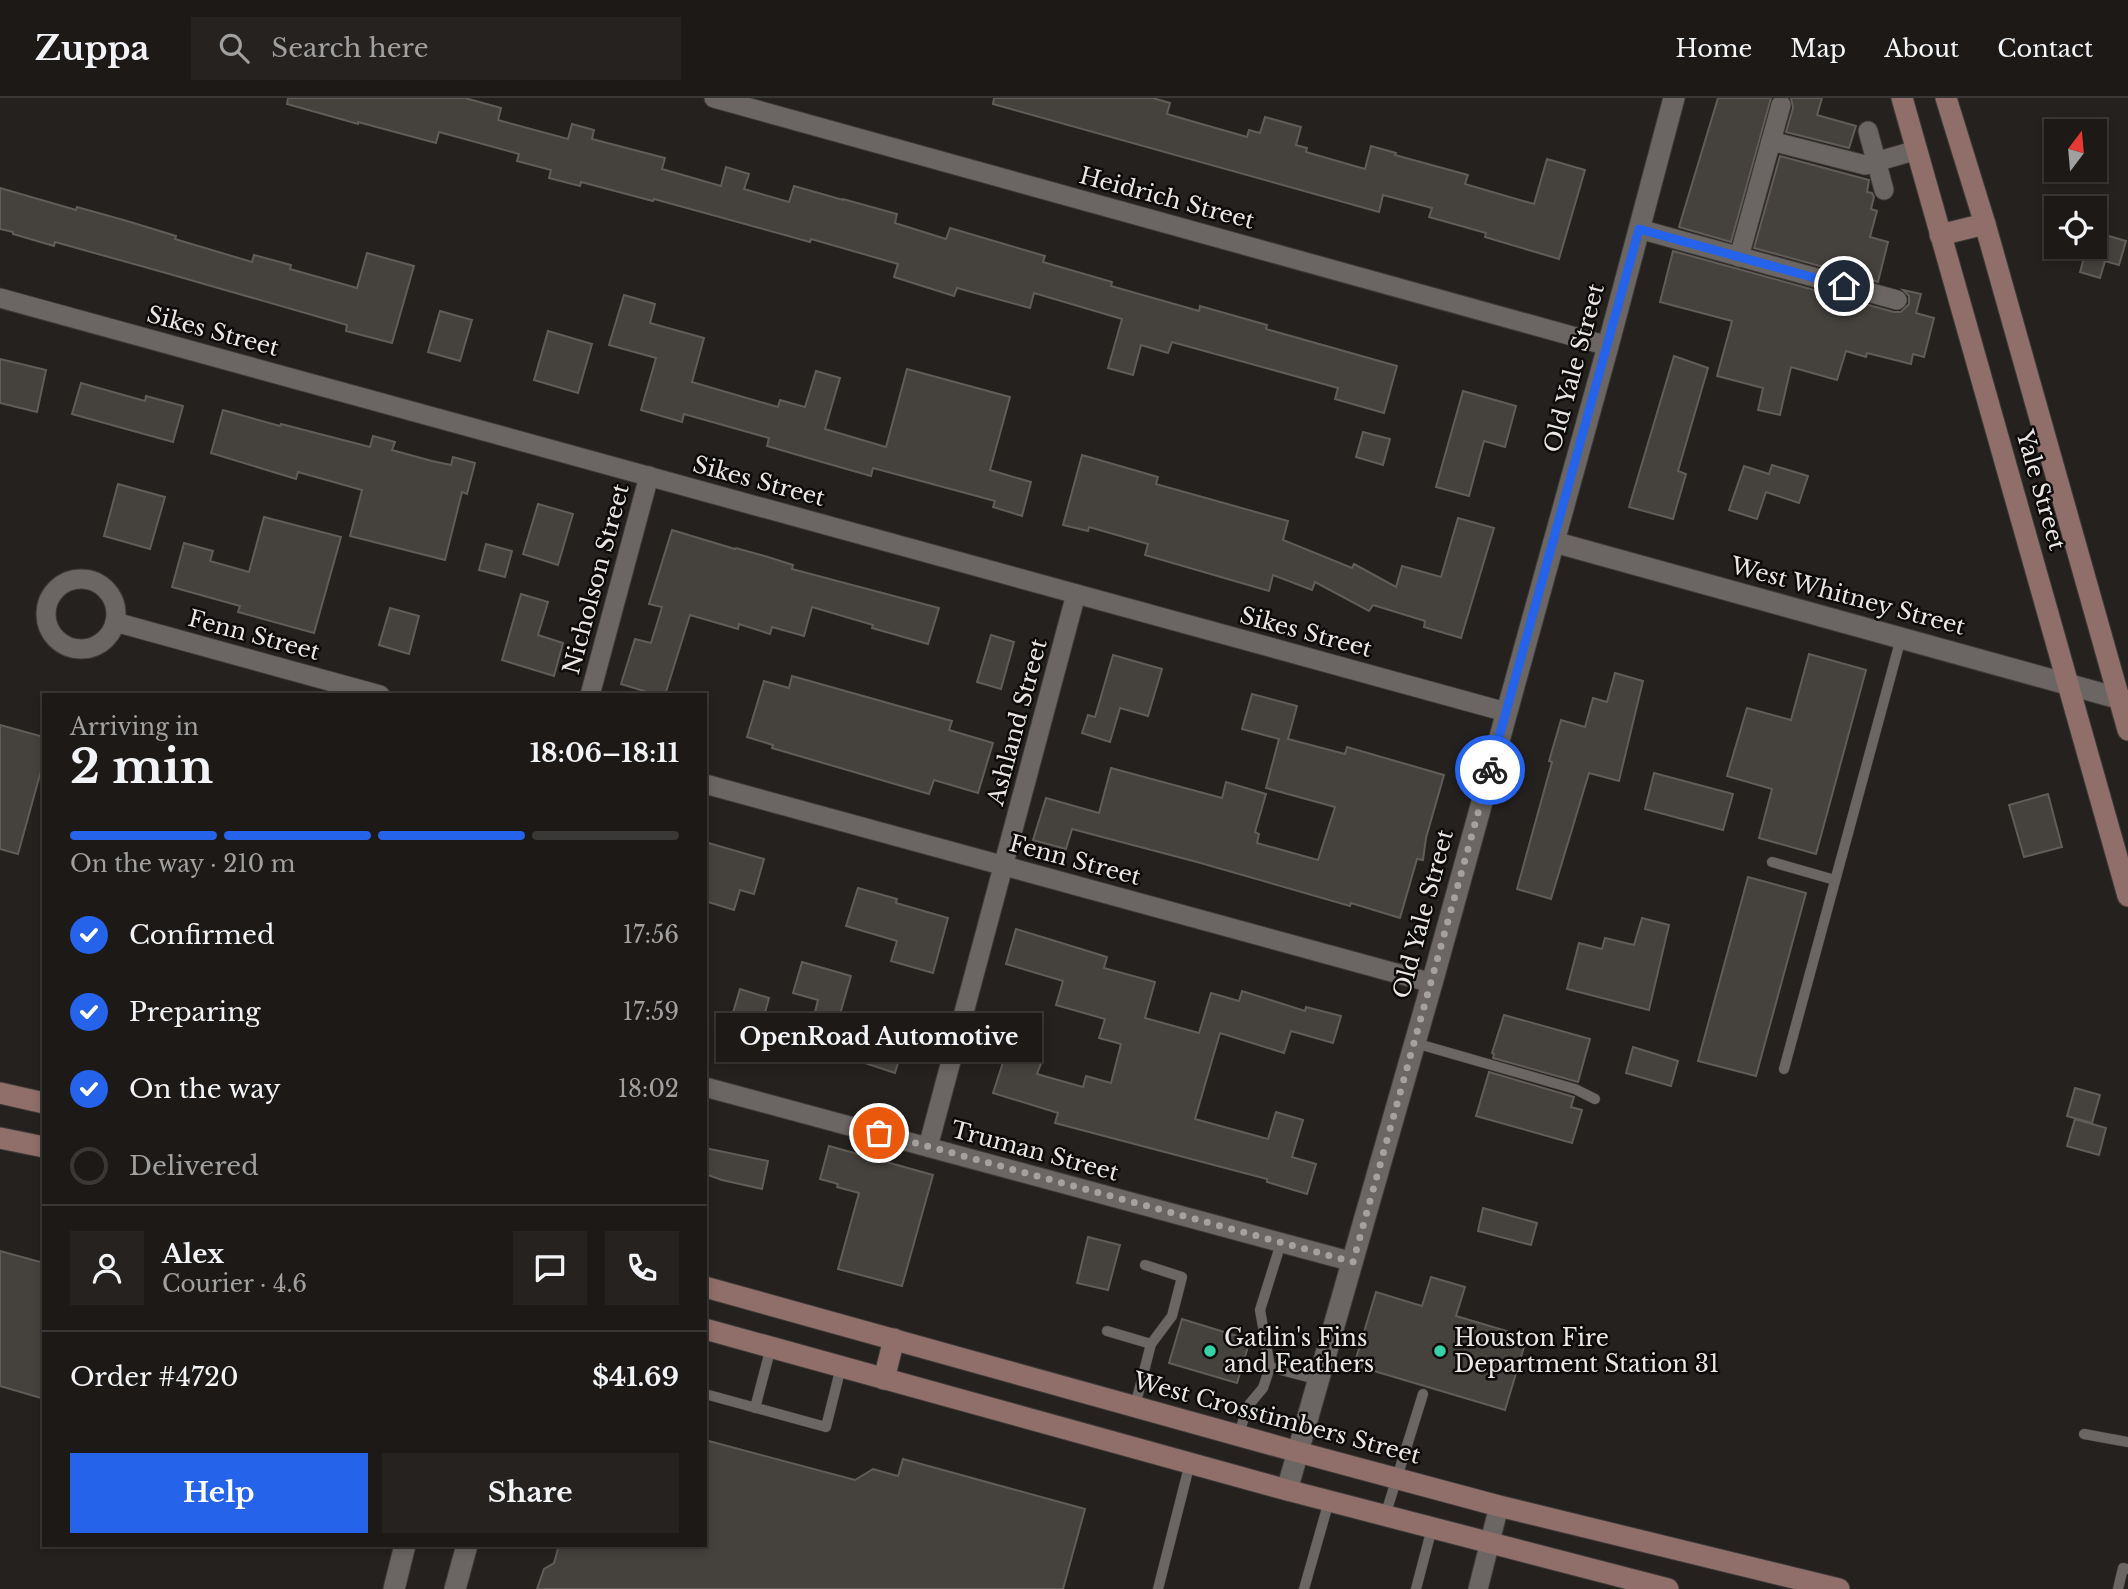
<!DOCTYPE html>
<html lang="en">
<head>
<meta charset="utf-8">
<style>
  :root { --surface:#1c1917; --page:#252220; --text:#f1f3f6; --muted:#a0a0a1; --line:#3a3836; --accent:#2563eb }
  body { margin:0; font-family:"Libre Baskerville",serif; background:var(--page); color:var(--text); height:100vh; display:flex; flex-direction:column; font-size:26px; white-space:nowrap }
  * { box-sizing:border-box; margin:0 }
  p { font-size:23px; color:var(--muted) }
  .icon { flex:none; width:38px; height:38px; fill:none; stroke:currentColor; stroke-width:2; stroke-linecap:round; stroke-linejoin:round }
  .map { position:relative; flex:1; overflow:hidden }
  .drawer { position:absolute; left:42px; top:595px; width:665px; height:854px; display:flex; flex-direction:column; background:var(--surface); border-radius:0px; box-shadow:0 4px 10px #0003,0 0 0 2px var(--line) }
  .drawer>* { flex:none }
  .needle { width:46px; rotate:16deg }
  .tools { position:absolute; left:2044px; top:21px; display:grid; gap:14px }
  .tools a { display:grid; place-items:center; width:63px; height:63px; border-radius:0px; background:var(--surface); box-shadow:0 4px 10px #0003,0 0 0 2px var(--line); font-size:35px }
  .pin { position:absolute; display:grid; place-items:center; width:60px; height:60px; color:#fff; margin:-30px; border:4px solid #fff; border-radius:50%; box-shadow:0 2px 7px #0007 }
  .courier { position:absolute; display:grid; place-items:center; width:70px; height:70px; margin:-35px; border:5px solid #2563eb; border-radius:50%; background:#fff; color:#222; box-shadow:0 2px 9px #0007 }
  .bubble { position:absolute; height:49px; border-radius:0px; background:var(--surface); box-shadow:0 4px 10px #0003,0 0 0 2px var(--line); font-size:23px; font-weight:700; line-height:49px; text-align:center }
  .summary em { font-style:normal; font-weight:700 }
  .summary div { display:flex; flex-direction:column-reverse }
  .summary { display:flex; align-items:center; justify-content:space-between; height:119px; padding:0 28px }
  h1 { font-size:46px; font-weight:700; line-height:52px }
  .bar { display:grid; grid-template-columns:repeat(4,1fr); gap:10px 7px; align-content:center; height:84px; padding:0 28px }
  .bar i { height:9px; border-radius:5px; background:var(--line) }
  .bar .active { background:var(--accent) }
  .bar p { grid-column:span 4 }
  .line { display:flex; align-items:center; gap:18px; padding:0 28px; border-top:2px solid var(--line) }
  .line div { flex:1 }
  .round { display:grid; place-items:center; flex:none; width:74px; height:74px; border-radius:0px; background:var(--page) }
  ol { padding:0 28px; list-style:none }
  li { display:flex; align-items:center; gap:21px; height:77px }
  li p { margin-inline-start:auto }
  li .icon { padding:7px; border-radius:50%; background:var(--accent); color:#fff; stroke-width:4 }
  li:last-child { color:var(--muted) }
  li i { width:38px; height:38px; border:4px solid var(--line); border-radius:50% }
  .cta { display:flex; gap:14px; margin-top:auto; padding:14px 28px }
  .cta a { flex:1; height:80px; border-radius:0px; background:var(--accent); color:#fff; font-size:28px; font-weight:700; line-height:80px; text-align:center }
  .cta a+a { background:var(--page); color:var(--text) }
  header { display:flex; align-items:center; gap:42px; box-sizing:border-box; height:98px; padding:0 35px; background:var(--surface); border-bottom:2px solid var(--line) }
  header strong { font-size:33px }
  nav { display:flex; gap:38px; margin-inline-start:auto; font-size:24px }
  .search { width:490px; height:63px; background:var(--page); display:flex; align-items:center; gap:18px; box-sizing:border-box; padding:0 24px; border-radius:0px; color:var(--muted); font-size:26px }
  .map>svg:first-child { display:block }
  .building { fill:#45423e; stroke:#605c58; stroke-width:2 }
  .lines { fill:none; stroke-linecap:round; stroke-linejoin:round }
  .service-casing { stroke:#3e3b39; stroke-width:11 }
  .minor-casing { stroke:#3e3b39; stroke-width:21 }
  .tertiary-casing { stroke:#3e3b39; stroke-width:23 }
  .secondary-casing { stroke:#3e3b39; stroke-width:23 }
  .service { stroke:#6b6663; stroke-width:10 }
  .minor { stroke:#6b6663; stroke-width:19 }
  .tertiary { stroke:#6b6663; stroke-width:21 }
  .secondary { stroke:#906e69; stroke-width:21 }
  .done { stroke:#a4a1a0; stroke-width:7; stroke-dasharray:0 12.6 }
  .route { stroke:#2563eb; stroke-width:9 }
  .poi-dot { fill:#35d4a7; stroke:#0d0b0a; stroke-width:2.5 }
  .labels { text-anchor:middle; stroke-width:5; stroke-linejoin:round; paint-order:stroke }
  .street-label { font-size:23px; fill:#e9e6e5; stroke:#0d0b0a }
  .poi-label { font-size:23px; fill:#e9e6e5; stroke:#0d0b0a; text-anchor:start }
</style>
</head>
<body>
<header>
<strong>Zuppa</strong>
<div class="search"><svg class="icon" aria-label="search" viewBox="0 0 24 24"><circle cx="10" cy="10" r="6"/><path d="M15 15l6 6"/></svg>Search here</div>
<nav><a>Home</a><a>Map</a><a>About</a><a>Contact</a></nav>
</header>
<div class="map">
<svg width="2128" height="1491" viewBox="0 0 2128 1491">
  <rect width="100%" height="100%" fill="#25211f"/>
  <g class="building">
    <path d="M 288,0 L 465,0 L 501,10 L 498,22 L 568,41 L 572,26 L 594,32 L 592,41 L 665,60 L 662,71 L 721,88 L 726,69 L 749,76 L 744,91 L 789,104 L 794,88 L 843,102 L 843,101 L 897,116 L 895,125 L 946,141 L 950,130 L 1045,158 L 1043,164 L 1112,184 L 1111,188 L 1199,213 L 1200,208 L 1267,227 L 1266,231 L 1397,268 L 1384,315 L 1335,301 L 1338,290 L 1172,244 L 1168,255 L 1141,247 L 1133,277 L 1108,270 L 1122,221 L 1034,195 L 1030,210 L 957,190 L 954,198 L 894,179 L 898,166 L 811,141 L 810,144 L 654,101 L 653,103 L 581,84 L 580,88 L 549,80 L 551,72 L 517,63 L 519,56 L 439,34 L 436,45 L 358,24 L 358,26 L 287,6 Z"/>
    <path d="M 994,0 L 1153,0 L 1170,5 L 1167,16 L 1247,39 L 1249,32 L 1260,35 L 1265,19 L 1301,29 L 1296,47 L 1307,50 L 1306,54 L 1365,71 L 1371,48 L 1396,55 L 1395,57 L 1468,77 L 1465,86 L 1534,106 L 1547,61 L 1585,72 L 1559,161 L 1485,139 L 1486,135 L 1429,119 L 1432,110 L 1383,97 L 1379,114 L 993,6 Z"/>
    <path d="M 1718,0 L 1771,0 L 1731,144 L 1679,129 Z"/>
    <path d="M 1791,0 L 1822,0 L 1817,17 L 1856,28 L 1849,50 L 1786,34 L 1793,10 Z"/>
    <path d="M 1780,58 L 1869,82 L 1867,94 L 1872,95 L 1874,99 L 1871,111 L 1877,113 L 1870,139 L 1888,144 L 1878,184 L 1754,150 Z"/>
    <path d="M 0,90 L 76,112 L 77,109 L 127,123 L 176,138 L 175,141 L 252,164 L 254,157 L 291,167 L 290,171 L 357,190 L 367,155 L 414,168 L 392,245 L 346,233 L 347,227 L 166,175 L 55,144 L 54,148 L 13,136 L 13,134 L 0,131 Z"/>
    <path d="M 2095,134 L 2126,143 L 2119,167 L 2105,163 L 2100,180 L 2080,174 L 2087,149 L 2095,149 Z"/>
    <path d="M 1673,153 L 1894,214 L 1901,214 L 1909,206 L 1909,198 L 1903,192 L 1921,196 L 1916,215 L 1934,220 L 1924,259 L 1913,256 L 1911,266 L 1867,255 L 1866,259 L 1846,253 L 1837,282 L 1791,269 L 1780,317 L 1758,312 L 1763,290 L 1717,278 L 1732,223 L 1660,204 Z"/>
    <path d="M 624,197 L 655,206 L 650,225 L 704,240 L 692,284 L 778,309 L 780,302 L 805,309 L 816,273 L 840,280 L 825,331 L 886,349 L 907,271 L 1010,299 L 990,372 L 1031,384 L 1022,418 L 993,409 L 995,403 L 873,370 L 871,378 L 822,364 L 767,348 L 769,340 L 684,316 L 682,324 L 641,312 L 656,260 L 609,247 Z"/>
    <path d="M 440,213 L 472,222 L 460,263 L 428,254 Z"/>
    <path d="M 548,233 L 592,246 L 578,295 L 534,282 Z"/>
    <path d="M 1674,258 L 1708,270 L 1678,373 L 1686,376 L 1673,421 L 1629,409 Z"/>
    <path d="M 0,261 L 46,272 L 37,314 L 0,305 Z"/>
    <path d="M 81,285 L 145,303 L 146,298 L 183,308 L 173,344 L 72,316 Z"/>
    <path d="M 1463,293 L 1516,308 L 1505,349 L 1484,343 L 1469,398 L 1436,389 Z"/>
    <path d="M 223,312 L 280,328 L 281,326 L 370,349 L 373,338 L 395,344 L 392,352 L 432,363 L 451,367 L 453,359 L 475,365 L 467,396 L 462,394 L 445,462 L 350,438 L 362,392 L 298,374 L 296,381 L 211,355 Z"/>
    <path d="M 1363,334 L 1390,341 L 1383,367 L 1356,359 Z"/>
    <path d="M 1082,357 L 1158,379 L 1156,386 L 1288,423 L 1283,442 L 1352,470 L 1354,466 L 1396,489 L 1402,468 L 1441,479 L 1458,420 L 1494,430 L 1461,540 L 1424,529 L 1425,523 L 1373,507 L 1369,513 L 1315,484 L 1312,492 L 1273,477 L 1269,493 L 1145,457 L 1148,446 L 1089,429 L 1088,433 L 1063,427 Z"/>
    <path d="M 1772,367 L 1808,378 L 1799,405 L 1766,394 L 1757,421 L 1729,412 L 1744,368 L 1769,376 Z"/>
    <path d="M 118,386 L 165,399 L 150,451 L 104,438 Z"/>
    <path d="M 538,406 L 573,416 L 558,467 L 523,456 Z"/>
    <path d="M 264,419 L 341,439 L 314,535 L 238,514 L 240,508 L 172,489 L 184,445 L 213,453 L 210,463 L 249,474 Z"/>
    <path d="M 672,432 L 735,451 L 736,450 L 768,459 L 793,467 L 792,471 L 939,510 L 928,546 L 872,530 L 873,527 L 812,509 L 804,538 L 772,529 L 770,536 L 739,526 L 738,531 L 690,517 L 665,597 L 657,597 L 621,586 L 635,541 L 651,545 L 662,509 L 649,506 Z"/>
    <path d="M 486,446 L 512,453 L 505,479 L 479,472 Z"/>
    <path d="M 521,496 L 548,504 L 538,537 L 563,545 L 554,578 L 502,562 Z"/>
    <path d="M 390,510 L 419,518 L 409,556 L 379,547 Z"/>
    <path d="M 991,537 L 1014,544 L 1001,591 L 977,584 Z"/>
    <path d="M 1809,556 L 1866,572 L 1816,756 L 1759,740 L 1772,691 L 1727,678 L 1747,610 L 1791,622 Z"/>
    <path d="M 1113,557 L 1162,571 L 1148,618 L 1120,610 L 1110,644 L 1082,635 L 1088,617 L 1095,619 Z"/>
    <path d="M 1615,575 L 1643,583 L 1619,683 L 1589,675 L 1551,801 L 1517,791 L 1552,664 L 1549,663 L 1561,622 L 1585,629 L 1593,600 L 1607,604 Z"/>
    <path d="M 792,578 L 952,623 L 949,632 L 993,645 L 978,695 L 934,682 L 929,696 L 772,650 L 773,647 L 747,639 L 764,583 L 789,590 Z"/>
    <path d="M 1252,596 L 1297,608 L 1288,641 L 1345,656 L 1347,649 L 1444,677 L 1426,740 L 1423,762 L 1417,761 L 1400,820 L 1351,805 L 1350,808 L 1197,764 L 1072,731 L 1066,751 L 1033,742 L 1046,700 L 1099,715 L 1111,670 L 1222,700 L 1226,684 L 1266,696 L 1255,734 L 1259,736 L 1257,745 L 1318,762 L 1335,709 L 1266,690 L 1279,641 L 1242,631 Z"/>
    <path d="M 0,627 L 44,639 L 44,662 L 18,756 L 0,751 Z"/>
    <path d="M 1654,675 L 1733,696 L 1723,732 L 1645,711 Z"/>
    <path d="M 2048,696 L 2062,749 L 2024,759 L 2009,707 Z"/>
    <path d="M 705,744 L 764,761 L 754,796 L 740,792 L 734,812 L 705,803 Z"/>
    <path d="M 1748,779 L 1806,795 L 1756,978 L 1698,963 Z"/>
    <path d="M 858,790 L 897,801 L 896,805 L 948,820 L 933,875 L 891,863 L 897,843 L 846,828 Z"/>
    <path d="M 1642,820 L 1669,827 L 1649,912 L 1567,891 L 1579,845 L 1602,851 L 1605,840 L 1634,847 Z"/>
    <path d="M 1016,831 L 1107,859 L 1104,870 L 1155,884 L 1145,920 L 1199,935 L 1211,895 L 1239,903 L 1242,893 L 1305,913 L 1306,909 L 1341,918 L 1333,945 L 1291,933 L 1284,955 L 1220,935 L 1195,1021 L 1268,1041 L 1276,1014 L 1303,1022 L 1292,1059 L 1316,1066 L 1307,1096 L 1267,1084 L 1267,1081 L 1055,1025 L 1058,1015 L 993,995 L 1007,952 L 1042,963 L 1037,976 L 1083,989 L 1086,978 L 1111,985 L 1121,946 L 1099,940 L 1105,921 L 1056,907 L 1063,883 L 1006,866 Z"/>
    <path d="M 802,864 L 851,878 L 834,937 L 811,930 L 818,902 L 793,895 Z"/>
    <path d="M 740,891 L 769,900 L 757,944 L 727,935 Z"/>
    <path d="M 1504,917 L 1590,941 L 1578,984 L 1493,960 L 1494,956 L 1492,955 Z"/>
    <path d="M 904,923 L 924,929 L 918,949 L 904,945 L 895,975 L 847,959 L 856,929 L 898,942 Z"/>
    <path d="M 1633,949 L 1678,963 L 1671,988 L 1626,975 Z"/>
    <path d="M 1489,974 L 1574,999 L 1571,1009 L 1582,1012 L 1572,1045 L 1476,1018 Z"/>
    <path d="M 2075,990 L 2100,997 L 2092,1025 L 2067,1018 Z"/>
    <path d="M 2075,1021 L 2106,1030 L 2099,1057 L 2067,1048 Z"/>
    <path d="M 829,1048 L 933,1077 L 902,1188 L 838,1171 L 859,1095 L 837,1089 L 838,1086 L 820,1081 Z"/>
    <path d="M 705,1050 L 768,1063 L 762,1091 L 722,1082 L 705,1076 Z"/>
    <path d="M 1483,1110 L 1537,1125 L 1531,1147 L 1478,1133 Z"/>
    <path d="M 1088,1139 L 1120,1147 L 1108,1192 L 1077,1185 Z"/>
    <path d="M 0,1153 L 44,1165 L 44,1301 L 0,1288 Z"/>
    <path d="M 1431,1179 L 1465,1189 L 1456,1218 L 1527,1239 L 1505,1312 L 1354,1267 L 1376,1194 L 1422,1208 Z"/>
    <path d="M 1182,1221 L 1250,1242 L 1237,1285 L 1169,1265 Z"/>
    <path d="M 705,1342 L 855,1382 L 873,1371 L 898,1378 L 903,1361 L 1085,1411 L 1063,1491 L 537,1491 L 544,1471 L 554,1465 L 559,1447 L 705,1447 Z"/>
  </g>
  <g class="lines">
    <g class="service-casing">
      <g id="service">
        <path d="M 1772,764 L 1835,782"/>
        <path d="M 1415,945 L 1575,991 L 1595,1001"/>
        <path d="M 1784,971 L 1901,540"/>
        <path d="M 1281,1145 L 1260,1212 L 1270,1269 L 1319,1282"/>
        <path d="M 1145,1167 L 1182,1179 L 1172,1218 L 1151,1246"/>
        <path d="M 1107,1233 L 1151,1246 L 1135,1308"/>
        <path d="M 705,1296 L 826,1329 L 841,1269"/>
        <path d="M 755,1310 L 771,1249"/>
        <path d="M 2084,1336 L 2128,1344"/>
        <path d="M 1239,1337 L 1247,1309 L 1263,1290 L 1270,1269"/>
        <path d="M 1385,1418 L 1423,1296"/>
        <path d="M 1158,1491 L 1190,1365"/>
        <path d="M 1304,1491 L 1329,1403"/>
        <path d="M 1416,1491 L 1432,1430"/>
        <path d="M 2118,1491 L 2123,1470 L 2128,1471"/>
      </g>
    </g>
    <g class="minor-casing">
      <g id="minor">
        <path d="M 714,0 L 1608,248"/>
        <path d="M 1868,33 L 1884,92"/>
        <path d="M 1771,43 L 1865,67 L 1917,52"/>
        <path d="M 1639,131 L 1897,202"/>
        <path d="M 1739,159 L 1781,7"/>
        <path d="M 0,200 L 1506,614"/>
        <circle cx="81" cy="516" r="35"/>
        <path d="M 115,524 L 380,597"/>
        <path d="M 590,597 L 649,378"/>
        <path d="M 705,686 L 1432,885"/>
        <path d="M 705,989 L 1353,1164"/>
        <path d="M 928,1049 L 1076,496"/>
        <path d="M 1478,1491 L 1499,1408"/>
      </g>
    </g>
    <g class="tertiary-casing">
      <g id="tertiary">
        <path d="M 1554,444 L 2128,603"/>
        <path d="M 1287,1392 L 1432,885 L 1608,248 L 1674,0"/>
        <path d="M 394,1491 L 405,1447"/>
        <path d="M 455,1491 L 467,1447"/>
      </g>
    </g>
    <g class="secondary-casing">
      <g id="secondary">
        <path d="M 1902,0 L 2128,798"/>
        <path d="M 1946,0 L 1985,126 L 2128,632"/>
        <path d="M 1940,137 L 1985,126"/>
        <path d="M 0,995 L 44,1005"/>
        <path d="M 0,1040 L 44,1049"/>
        <path d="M 705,1189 L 1298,1354 L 1499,1408 L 1839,1491"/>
        <path d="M 705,1231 L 1287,1392 L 1668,1491"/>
        <path d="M 884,1281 L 894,1241"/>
      </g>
    </g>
    <use href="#service" class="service"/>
    <use href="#minor" class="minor"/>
    <use href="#tertiary" class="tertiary"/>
    <use href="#secondary" class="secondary"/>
  </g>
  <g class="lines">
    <path class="done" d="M 879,1035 L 1353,1164 L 1490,672"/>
    <path class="route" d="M 1490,672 L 1639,131 L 1844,188"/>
  </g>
  <g class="poi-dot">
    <circle cx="1210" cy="1253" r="7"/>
    <circle cx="1440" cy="1253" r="7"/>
  </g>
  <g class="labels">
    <g class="street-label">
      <text transform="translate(1167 100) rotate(15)" y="8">Heidrich Street</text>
      <text transform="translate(213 233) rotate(15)" y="8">Sikes Street</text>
      <text transform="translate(1574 270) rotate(-75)" y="8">Old Yale Street</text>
      <text transform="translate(759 383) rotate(15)" y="8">Sikes Street</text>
      <text transform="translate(2041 392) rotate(74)" y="8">Yale Street</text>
      <text transform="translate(596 481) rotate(-75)" y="8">Nicholson Street</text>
      <text transform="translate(1848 498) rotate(15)" y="8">West Whitney Street</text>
      <text transform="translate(1306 534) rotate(15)" y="8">Sikes Street</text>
      <text transform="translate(254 537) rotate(15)" y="8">Fenn Street</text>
      <text transform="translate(1017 624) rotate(-75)" y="8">Ashland Street</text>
      <text transform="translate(1075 762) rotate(15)" y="8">Fenn Street</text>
      <text transform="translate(1423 816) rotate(-75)" y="8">Old Yale Street</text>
      <text transform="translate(1035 1053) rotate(15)" y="8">Truman Street</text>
      <text transform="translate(1277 1320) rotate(15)" y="8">West Crosstimbers Street</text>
    </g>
    <g class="poi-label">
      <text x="1224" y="1248">Gatlin's Fins<tspan x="1224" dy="26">and Feathers</tspan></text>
      <text x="1454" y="1248">Houston Fire<tspan x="1454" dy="26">Department Station 31</tspan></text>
    </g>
  </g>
</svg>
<div class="tools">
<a><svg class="needle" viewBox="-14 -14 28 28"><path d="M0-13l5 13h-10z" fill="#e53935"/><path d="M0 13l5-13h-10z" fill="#a0a0a1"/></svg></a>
<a><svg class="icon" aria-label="locate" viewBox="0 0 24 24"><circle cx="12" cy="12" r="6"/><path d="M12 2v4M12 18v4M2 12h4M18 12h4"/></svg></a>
</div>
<div class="pin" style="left:879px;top:1035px;background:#ea580c"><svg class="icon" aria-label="bag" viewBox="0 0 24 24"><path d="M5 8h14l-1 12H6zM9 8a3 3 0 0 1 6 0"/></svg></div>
<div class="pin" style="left:1844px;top:188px;background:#1f2937"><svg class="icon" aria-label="home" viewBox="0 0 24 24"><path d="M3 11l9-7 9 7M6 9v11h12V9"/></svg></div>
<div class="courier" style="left:1490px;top:672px"><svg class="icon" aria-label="bike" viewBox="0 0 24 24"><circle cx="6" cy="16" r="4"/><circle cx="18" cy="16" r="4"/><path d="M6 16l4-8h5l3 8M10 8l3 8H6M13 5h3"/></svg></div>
<div class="bubble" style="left:716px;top:915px;width:326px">OpenRoad Automotive</div>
<section class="drawer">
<div class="summary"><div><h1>2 min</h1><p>Arriving in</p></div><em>18:06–18:11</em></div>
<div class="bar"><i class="active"></i><i class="active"></i><i class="active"></i><i></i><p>On the way · 210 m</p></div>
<ol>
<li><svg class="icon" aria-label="check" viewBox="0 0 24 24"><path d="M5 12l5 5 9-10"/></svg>Confirmed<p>17:56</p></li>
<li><svg class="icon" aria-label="check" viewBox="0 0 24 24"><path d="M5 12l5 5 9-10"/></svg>Preparing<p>17:59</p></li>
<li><svg class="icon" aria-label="check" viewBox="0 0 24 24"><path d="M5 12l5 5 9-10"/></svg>On the way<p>18:02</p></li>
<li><i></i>Delivered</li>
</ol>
<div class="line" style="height:126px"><a class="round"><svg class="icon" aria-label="person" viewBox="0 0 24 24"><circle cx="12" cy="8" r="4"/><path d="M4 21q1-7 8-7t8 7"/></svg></a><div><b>Alex</b><p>Courier · 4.6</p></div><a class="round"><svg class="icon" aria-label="chat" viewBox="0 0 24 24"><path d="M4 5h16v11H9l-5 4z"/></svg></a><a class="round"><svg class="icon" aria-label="phone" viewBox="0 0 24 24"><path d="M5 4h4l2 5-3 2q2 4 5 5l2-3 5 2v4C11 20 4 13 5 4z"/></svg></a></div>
<div class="line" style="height:91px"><div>Order #4720</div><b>$41.69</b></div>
<div class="cta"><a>Help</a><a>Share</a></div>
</section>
</div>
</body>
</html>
